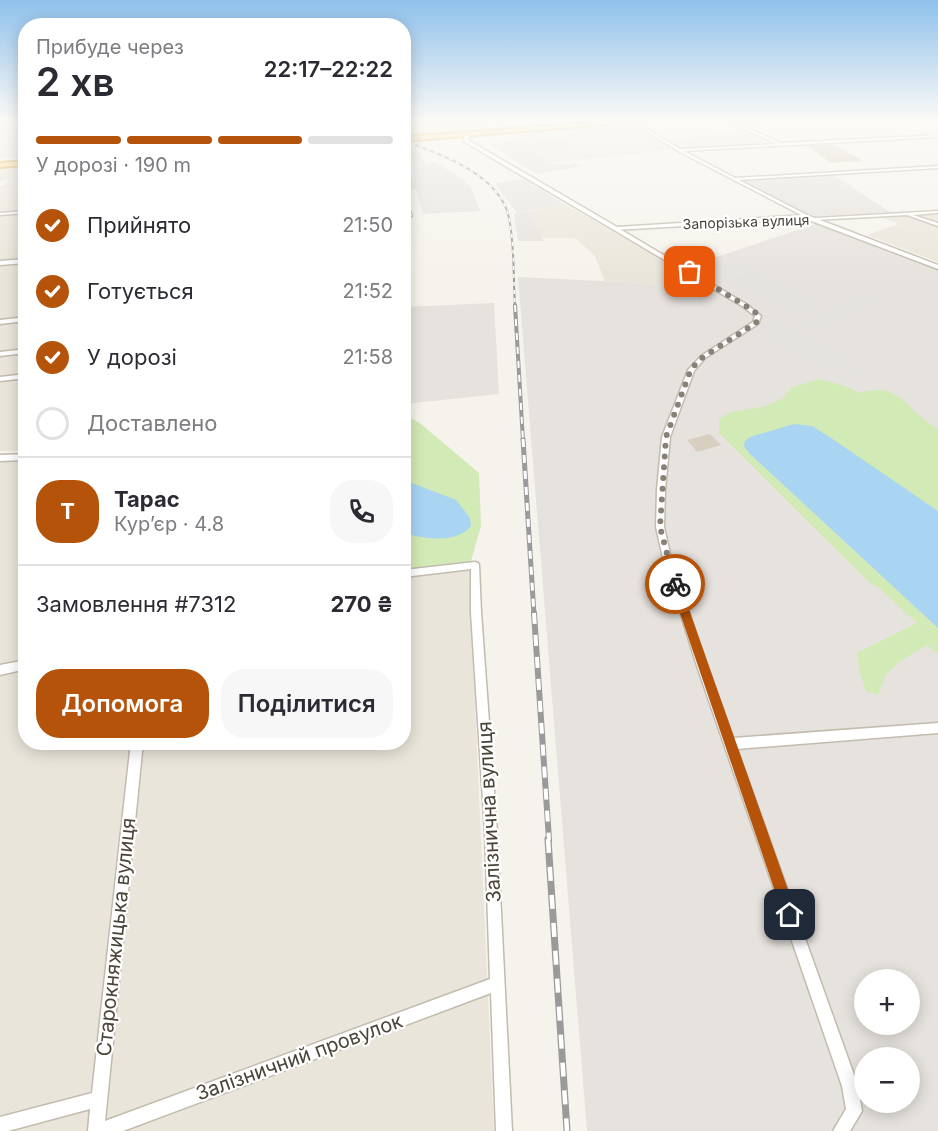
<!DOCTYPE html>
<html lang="uk">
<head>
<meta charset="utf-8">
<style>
  :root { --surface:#fff; --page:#f7f7f7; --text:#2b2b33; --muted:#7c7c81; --line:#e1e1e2; --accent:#b45309 }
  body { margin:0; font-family:Inter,sans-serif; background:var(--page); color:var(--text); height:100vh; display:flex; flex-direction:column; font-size:22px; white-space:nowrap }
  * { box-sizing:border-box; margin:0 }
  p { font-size:20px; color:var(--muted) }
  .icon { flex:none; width:33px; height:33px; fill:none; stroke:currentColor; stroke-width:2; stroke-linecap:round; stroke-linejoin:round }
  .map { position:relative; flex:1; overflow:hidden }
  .panel { position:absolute; left:18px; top:18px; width:393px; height:732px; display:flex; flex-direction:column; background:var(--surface); border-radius:24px; box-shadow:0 3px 15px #0003 }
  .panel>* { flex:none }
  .fabs { position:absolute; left:854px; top:969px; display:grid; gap:12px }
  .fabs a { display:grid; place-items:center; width:66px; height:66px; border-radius:50%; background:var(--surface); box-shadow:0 3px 15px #0003; font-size:30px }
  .pin { position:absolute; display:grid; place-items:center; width:51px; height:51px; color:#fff; margin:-26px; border-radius:12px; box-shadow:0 3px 9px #0006 }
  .courier { position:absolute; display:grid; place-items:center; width:60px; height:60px; margin:-30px; border:4px solid #b45309; border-radius:50%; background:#fff; color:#222; box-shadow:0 2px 8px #0007 }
  .head em { font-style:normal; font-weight:600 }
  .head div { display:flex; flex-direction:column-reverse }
  .head { display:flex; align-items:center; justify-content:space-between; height:102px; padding:0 18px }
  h1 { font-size:39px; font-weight:600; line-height:45px }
  .bar { display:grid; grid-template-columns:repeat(4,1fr); gap:9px 6px; align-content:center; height:72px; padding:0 18px }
  .bar i { height:8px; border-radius:4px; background:var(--line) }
  .bar .on { background:var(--accent) }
  .bar p { grid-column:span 4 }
  .line { display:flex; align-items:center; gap:15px; padding:0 18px; border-top:2px solid var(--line) }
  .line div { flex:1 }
  .round { display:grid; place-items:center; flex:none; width:63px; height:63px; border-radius:24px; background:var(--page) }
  ol { padding:0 18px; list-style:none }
  li { display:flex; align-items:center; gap:18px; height:66px }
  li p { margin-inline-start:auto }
  li .icon { padding:6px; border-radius:50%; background:var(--accent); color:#fff; stroke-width:4 }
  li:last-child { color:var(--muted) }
  li i { width:33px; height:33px; border:3px solid var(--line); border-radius:50% }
  .cta { display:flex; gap:12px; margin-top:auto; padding:12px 18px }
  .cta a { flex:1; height:69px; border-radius:24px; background:var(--accent); color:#fff; font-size:24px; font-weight:600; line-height:69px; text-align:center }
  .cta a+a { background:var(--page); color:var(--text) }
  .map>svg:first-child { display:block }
  .residential { fill:#eae5da }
  .commercial { fill:#f7ead8 }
  .industrial { fill:#e6e2dd; fill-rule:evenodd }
  .green { fill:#d2eab5 }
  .parking { fill:#e5e3e0 }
  .water { fill:#a9d4f2 }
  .building { fill:#d8cfc1 }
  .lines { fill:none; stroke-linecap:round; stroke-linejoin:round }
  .minor-casing { stroke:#c2bbae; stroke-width:3 }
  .tertiary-casing { stroke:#c2bbae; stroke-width:3 }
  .trunk-casing { stroke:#e0a43c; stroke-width:4 }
  .minor { fill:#fff; fill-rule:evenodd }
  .tertiary { fill:#fff; fill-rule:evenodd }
  .trunk { fill:#ffd985; fill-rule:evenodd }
  .rail-far4-casing { stroke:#9a9a9a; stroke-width:2 }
  .rail-far3-casing { stroke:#9a9a9a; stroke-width:4 }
  .rail-far2-casing { stroke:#9a9a9a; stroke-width:5 }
  .rail-far1-casing { stroke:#9a9a9a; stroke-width:6 }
  .rail-casing { stroke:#9a9a9a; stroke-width:7 }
  .rail-far4 { stroke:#fff; stroke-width:1.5; stroke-dasharray:4; stroke-linecap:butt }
  .rail-far3 { stroke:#fff; stroke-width:2; stroke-dasharray:7; stroke-linecap:butt }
  .rail-far2 { stroke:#fff; stroke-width:3; stroke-dasharray:8; stroke-linecap:butt }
  .rail-far1 { stroke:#fff; stroke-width:4; stroke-dasharray:11; stroke-linecap:butt }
  .rail { stroke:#fff; stroke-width:4.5; stroke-dasharray:14; stroke-linecap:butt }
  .route { fill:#b45309 }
  .done { stroke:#878178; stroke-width:6; stroke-dasharray:0 10.8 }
  .labels { text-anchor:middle; stroke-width:4.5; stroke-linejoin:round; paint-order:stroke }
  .far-street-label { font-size:14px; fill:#4b4439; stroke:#fff }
  .near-street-label { font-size:20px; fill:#4b4439; stroke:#fff }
</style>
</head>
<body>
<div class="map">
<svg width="938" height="1131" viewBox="0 0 938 1131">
  <rect width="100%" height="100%" fill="#f6f3ec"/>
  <g class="residential">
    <path d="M 0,121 L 25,121 L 25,157 L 0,158 Z"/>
    <path d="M 630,124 L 640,127 L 673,149 L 552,163 L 537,151 L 580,148 L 560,140 L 526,143 L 516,132 Z"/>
    <path d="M 415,147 L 428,167 L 410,168 L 414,180 L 404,181 L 404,148 Z"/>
    <path d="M 25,165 L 25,259 L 0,262 L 0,186 L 5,185 L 9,180 L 0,181 L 0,166 Z"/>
    <path d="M 563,203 L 699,281 L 667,289 L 643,283 L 605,281 L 595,256 L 575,238 L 542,238 L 529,211 Z"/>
    <path d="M 938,215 L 938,262 L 867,235 L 898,224 L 881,217 Z"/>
    <path d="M 25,262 L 25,451 L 0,451 L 0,265 Z"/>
    <path d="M 25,461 L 26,742 L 404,742 L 404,578 L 469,570 L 494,1131 L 0,1131 L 0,462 Z"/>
  </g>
  <path class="commercial" d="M 404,121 L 504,121 L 482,122 L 490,130 L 404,136 Z"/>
  <g class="industrial">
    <path d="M 0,121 L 25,121 L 25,139 L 0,140 Z"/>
    <path d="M 523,140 L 526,143 L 560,140 L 583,148 L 538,152 L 554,165 L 576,163 L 581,166 L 537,174 L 489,144 Z"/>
    <path d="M 428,162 L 435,162 L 465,181 L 472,189 L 480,211 L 423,214 L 416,189 L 404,190 L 404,181 L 415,180 L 412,168 L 430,167 Z"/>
    <path d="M 833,175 L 890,212 L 817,216 L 805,213 L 742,181 Z"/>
    <path d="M 529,211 L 542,238 L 544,241 L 518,241 L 514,214 Z"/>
    <path d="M 819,223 L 938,270 L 938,1131 L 587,1131 L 518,277 L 643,283 L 667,289 L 703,278 L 686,267 ZM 864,980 L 909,980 L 909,1024 L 864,1024 ZM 864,1058 L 909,1058 L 909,1102 L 864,1102 Z"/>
    <path d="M 494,303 L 499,394 L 404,404 L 404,307 Z"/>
  </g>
  <g class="green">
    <path d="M 819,379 L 845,386 L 860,393 C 900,380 908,413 938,429 L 938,511 L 812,427 L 750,454 L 938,628 L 938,654 L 927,645 L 900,661 L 885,676 L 878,695 L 866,691 L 860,673 L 857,653 L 917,623 L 879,588 L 870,583 L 719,433 L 719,419 L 731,412 L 763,407 L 784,398 L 791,388 Z"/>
    <path d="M 404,414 L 421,424 L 479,473 L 481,526 L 471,561 L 404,569 Z"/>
  </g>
  <g class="parking">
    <path d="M 749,130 L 776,143 L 681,149 L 665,140 Z"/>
    <path d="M 523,179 L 563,203 L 517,213 L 495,184 Z"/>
    <path d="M 735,266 L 814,305 L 809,307 L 729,268 Z"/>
    <path d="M 726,270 L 806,309 L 801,312 L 721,271 Z"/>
    <path d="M 865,299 L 872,302 L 811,330 L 803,326 Z"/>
    <path d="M 770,323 L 777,324 L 865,374 L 858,378 L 772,326 L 767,327 L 823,363 L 818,364 L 760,327 Z"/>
  </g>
  <g class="water">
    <path d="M 794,424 L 812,426 L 831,438 L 938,511 L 938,628 L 750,454 L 744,446 L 745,441 L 750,437 Z"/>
    <path d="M 404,480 L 456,500 L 470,518 L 471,526 C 457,544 423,539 404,533 Z"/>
  </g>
  <g class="building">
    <path d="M 835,145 L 863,161 L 831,163 L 807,146 Z"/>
    <path d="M 710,434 L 721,445 L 697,452 L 687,440 Z"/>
  </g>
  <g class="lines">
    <g class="minor-casing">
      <g id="minor">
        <path d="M 630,121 L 634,121 L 680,149 L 777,144 L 734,124 L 756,121 L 740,124 L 781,143 L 938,135 L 938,137 L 684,151 L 735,178 L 938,166 L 938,168 L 739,180 L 809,216 L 807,218 L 678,151 Z"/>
        <path d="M 404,199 L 406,200 L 412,216 L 408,215 L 404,204 Z"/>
        <path d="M 26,211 L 26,213 L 0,215 L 0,213 Z"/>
        <path d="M 938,211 L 938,213 L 913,215 L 938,223 L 938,226 L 907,215 L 815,220 L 813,219 L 815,218 Z"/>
        <path d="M 614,228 L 618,228 L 746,304 L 761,316 L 758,324 L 705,358 L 694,371 L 670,437 L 665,490 L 664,527 L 671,558 L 707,666 L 733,738 L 938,723 L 938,733 L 737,749 L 858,1086 L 862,1111 L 850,1131 L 833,1131 L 846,1109 L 842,1086 L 697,666 L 663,558 L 656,527 L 657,490 L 662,437 L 688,370 L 701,356 L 753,322 L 755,316 L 742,306 L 614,230 Z"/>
        <path d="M 26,259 L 26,263 L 0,265 L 0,261 Z"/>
        <path d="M 26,317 L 26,321 L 0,324 L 0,320 Z"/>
        <path d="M 26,349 L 26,353 L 0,356 L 0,352 Z"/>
        <path d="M 26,374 L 26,378 L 0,381 L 0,377 Z"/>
        <path d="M 26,454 L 26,460 L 0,461 L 0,455 Z"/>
        <path d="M 475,562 L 478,563 L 479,565 L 481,612 L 497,832 L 512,1131 L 496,1131 L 491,993 L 123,1131 L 88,1131 L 90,1109 L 8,1131 L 0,1131 L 0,1117 L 92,1093 L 131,742 L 143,742 L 105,1121 L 490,979 L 485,832 L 471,612 L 471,569 L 404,577 L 404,570 Z"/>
        <path d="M 26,660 L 26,669 L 0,675 L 0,665 Z"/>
      </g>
    </g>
    <g class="tertiary-casing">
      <path id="tertiary" d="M 461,132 L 465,132 L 469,136 L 468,140 L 617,227 L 807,215 L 938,265 L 938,269 L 806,219 L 614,230 L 463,141 L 464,137 Z"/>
    </g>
    <g class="trunk-casing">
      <g id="trunk">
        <path d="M 615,121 L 643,121 L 404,141 L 404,137 Z"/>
        <path d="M 26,161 L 26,165 L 0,167 L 0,163 Z"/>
      </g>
    </g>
    <use href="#minor" class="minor"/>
    <use href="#tertiary" class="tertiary"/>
    <use href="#trunk" class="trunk"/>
    <g class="rail-far4-casing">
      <path id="rail-far4" d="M 404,141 C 439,153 501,175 509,218 C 515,246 513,278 515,306"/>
    </g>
    <g class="rail-far3-casing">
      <path id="rail-far3" d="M 515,305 L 523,441"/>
    </g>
    <g class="rail-far2-casing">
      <path id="rail-far2" d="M 523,439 L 534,615"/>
    </g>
    <g class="rail-far1-casing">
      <path id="rail-far1" d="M 534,613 L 549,840"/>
    </g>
    <g class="rail-casing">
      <path id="rail" d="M 548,839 L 567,1131"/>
    </g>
    <use href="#rail-far4" class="rail-far4"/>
    <use href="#rail-far3" class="rail-far3"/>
    <use href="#rail-far2" class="rail-far2"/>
    <use href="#rail-far1" class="rail-far1"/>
    <use href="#rail" class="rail"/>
  </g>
  <linearGradient id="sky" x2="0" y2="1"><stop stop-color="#8fc1ec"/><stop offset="0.43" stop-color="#fbfaf6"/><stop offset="1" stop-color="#fbfaf6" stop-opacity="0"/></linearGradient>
  <rect width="938" height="279" fill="url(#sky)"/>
  <path class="route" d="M 675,580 L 680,584 L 797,915 L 795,920 L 790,922 L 785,920 L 783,915 L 670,584 Z"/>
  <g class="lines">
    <path class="done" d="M 675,584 L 660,527 L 666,437 L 691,369 L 703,357 L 756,323 L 758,316 L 754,311 L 690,272"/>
  </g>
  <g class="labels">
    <g class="far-street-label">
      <text transform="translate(746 222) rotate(-2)" y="5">Запорізька вулиця</text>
    </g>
    <g class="near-street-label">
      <text transform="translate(489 812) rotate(-93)" y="7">Залізнична вулиця</text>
      <text transform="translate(116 937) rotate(-84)" y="7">Старокняжицька вулиця</text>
      <text transform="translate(299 1057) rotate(-20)" y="7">Залізничний провулок</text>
    </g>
  </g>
</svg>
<div class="fabs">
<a>+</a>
<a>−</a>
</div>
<div class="pin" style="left:690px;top:272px;background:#ea580c"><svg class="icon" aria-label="bag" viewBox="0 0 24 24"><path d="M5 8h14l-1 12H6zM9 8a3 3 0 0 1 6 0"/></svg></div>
<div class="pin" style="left:790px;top:915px;background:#1f2937"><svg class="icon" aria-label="home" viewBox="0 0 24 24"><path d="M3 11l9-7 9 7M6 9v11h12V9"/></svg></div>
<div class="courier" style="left:675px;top:584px"><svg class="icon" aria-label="bike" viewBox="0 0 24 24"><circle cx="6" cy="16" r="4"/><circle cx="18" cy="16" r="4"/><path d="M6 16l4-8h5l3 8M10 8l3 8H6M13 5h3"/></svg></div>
<section class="panel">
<div class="head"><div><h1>2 хв</h1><p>Прибуде через</p></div><em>22:17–22:22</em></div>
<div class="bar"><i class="on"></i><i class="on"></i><i class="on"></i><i></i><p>У дорозі · 190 m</p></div>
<ol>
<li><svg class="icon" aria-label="check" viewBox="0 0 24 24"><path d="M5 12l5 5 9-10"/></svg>Прийнято<p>21:50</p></li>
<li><svg class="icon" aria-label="check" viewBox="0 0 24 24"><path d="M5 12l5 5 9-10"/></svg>Готується<p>21:52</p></li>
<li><svg class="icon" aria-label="check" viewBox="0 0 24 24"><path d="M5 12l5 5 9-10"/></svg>У дорозі<p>21:58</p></li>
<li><i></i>Доставлено</li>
</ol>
<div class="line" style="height:108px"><b class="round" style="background:var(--accent);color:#fff">Т</b><div><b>Тарас</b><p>Кур’єр · 4.8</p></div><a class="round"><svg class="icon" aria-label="phone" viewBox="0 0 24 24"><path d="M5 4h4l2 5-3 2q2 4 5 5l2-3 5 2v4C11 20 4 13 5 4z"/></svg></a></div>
<div class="line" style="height:78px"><div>Замовлення #7312</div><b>270 ₴</b></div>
<div class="cta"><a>Допомога</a><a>Поділитися</a></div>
</section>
</div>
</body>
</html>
